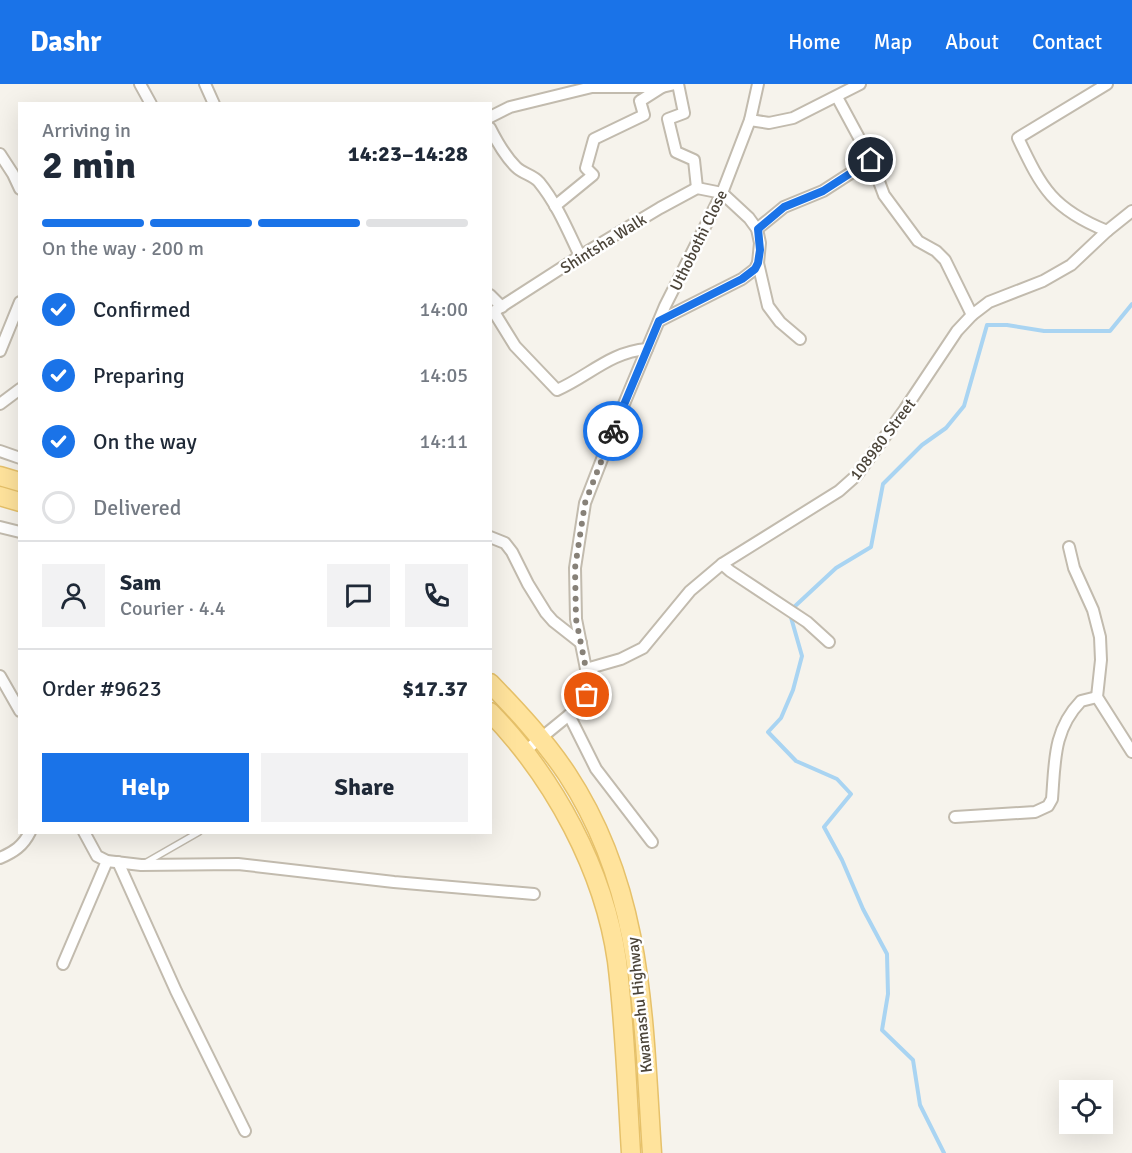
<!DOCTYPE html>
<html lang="en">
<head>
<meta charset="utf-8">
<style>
  :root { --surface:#fff; --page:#f2f2f3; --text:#1f2937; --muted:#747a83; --line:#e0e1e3; --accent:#1a73e8 }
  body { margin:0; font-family:Signika,sans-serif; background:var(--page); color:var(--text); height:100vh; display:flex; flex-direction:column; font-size:22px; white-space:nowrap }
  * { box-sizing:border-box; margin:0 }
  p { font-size:20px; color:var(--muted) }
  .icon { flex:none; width:33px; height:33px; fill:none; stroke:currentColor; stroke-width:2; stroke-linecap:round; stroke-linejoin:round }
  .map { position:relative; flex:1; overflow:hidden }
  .panel { position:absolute; left:18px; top:18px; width:474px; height:732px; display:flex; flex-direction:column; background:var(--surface); border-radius:0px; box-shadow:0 6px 24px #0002 }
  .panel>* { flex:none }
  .controls { position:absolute; left:1059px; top:996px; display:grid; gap:12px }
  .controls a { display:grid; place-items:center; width:54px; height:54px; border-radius:0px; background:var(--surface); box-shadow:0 6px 24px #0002; font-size:30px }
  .pin { position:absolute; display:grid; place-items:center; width:51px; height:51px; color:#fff; margin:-26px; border:3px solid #fff; border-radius:50%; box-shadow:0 2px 6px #0007 }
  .courier { position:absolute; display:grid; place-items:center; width:60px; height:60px; margin:-30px; border:4px solid #1a73e8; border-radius:50%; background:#fff; color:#222; box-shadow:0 2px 8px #0007 }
  .headline em { font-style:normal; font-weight:800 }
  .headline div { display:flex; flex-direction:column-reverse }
  .headline { display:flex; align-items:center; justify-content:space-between; height:102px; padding:0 24px }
  h1 { font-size:39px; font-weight:800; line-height:45px }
  .bar { display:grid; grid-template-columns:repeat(4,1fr); gap:9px 6px; align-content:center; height:72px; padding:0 24px }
  .bar i { height:8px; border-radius:4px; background:var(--line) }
  .bar .current { background:var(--accent) }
  .bar p { grid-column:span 4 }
  .line { display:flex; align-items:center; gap:15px; padding:0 24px; border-top:2px solid var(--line) }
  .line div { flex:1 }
  .round { display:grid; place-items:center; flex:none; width:63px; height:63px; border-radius:0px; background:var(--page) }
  ol { padding:0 24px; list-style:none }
  li { display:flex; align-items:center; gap:18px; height:66px }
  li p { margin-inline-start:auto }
  li .icon { padding:6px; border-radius:50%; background:var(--accent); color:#fff; stroke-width:4 }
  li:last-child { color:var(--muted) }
  li i { width:33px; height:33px; border:3px solid var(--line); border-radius:50% }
  .action { display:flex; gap:12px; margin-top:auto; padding:12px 24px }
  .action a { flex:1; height:69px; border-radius:0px; background:var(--accent); color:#fff; font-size:24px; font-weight:800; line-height:69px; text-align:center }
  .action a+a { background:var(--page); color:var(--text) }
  header { display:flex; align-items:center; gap:36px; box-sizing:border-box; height:84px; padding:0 30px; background:var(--accent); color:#fff }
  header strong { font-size:28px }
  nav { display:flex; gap:33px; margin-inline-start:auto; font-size:21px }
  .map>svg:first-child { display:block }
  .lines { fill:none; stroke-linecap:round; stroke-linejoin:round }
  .stream { stroke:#a9d4f2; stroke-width:4 }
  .service-casing { stroke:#c2bbae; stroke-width:8 }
  .minor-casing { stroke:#c2bbae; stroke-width:14 }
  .primary-casing { stroke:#e6c16a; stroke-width:21 }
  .service { stroke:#fff; stroke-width:5 }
  .minor { stroke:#fff; stroke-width:10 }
  .primary { stroke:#ffe39c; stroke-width:18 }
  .done { stroke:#878178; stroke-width:6; stroke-dasharray:0 10.8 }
  .route { stroke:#1a73e8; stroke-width:8 }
  .labels { text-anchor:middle; stroke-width:5; stroke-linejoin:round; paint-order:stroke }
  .street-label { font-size:16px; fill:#4b4439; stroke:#fff }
</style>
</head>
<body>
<header>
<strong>Dashr</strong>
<nav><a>Home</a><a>Map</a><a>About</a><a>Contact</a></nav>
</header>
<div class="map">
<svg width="1132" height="1069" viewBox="0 0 1132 1069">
  <rect width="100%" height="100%" fill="#f6f3ec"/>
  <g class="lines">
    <path class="stream" d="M 944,1069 L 920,1021 L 913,976 L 882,946 L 888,910 L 887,870 L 863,825 L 842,776 L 824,743 L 851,710 L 837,695 L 796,677 L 768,648 L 781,634 L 793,606 L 802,572 L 790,530 L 793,524 L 836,484 L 871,463 L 883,400 L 922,361 L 946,344 L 964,322 L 987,241 L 1007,241 L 1044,247 L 1110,247 L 1132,220"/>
    <g class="service-casing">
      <path id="service" d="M 145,779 L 199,748"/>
    </g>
    <g class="minor-casing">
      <g id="minor">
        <path d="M 140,0 L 151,20"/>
        <path d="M 205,0 L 214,20"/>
        <path d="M 678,0 L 684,29 L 668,35 L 676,68 L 694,76 L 697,104"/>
        <path d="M 837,13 L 871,76 L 884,111 L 918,157 L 936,167 L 945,176 L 972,231"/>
        <path d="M 490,33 L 510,23 L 592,3 L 662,3 L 675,0"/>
        <path d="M 750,36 L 769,39 L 793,34 L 860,0"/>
        <path d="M 490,44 C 497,58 505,72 516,83 C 523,90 533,91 539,98 C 557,120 568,147 580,172"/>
        <path d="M 0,70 L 13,90 L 20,105"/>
        <path d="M 555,122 L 593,91 L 586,84 L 594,55 L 644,31 L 640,17 L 662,3"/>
        <path d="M 757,145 L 784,123 L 823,107 L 871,76"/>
        <path d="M 1107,147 C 1053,125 1042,105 1018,54 L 1107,0"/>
        <path d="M 758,179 L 768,222 L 780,238 L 800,255"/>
        <path d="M 490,211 L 502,223"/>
        <path d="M 494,228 L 515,262 L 557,306 C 589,292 610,268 647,265"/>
        <path d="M 490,230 L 580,172 L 660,124 L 697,104 L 722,109 L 749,134 L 757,145 L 760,159 L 758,179 L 755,185 L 742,195 L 659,237"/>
        <path d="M 0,267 L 20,218"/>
        <path d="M 0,320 L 20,305"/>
        <path d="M 0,367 L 20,374"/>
        <path d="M 0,443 L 20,448"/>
        <path d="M 490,453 L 505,459 L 512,468 L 528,500 L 546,529 L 553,537 L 581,559"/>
        <path d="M 1069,463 L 1074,484 L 1093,526 L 1100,553 L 1101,576 L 1097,613 L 1132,668"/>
        <path d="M 722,480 L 730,487 L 807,538 L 829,558"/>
        <path d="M 586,585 L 621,575 L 643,564 L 690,507 L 722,480 L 839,407 L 857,391 L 905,325 L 957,247 L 972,231 L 989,218 L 1043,197 L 1071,181 L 1107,147 L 1132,127"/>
        <path d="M 0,592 L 20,627"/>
        <path d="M 569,631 L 596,685 L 652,758"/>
        <path d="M 525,667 L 574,627 L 587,611 L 586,585 L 576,535 L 575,484 L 585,419 L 616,339 L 665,222 L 722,109 L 750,36 L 758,0"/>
        <path d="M 955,733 L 1035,728 L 1048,722 L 1052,715 C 1055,678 1053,646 1081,617 L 1097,613"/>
        <path d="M 84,748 L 97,772 L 107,777 L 141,781 L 238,780 L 394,798 L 534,810"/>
        <path d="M 0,774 C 14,768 23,762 30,748"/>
        <path d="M 118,778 L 176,907 L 245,1047"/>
        <path d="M 63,880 L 107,777"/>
      </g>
    </g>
    <g class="primary-casing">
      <g id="primary">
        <path d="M 0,392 L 20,398"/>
        <path d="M 0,412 L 20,418"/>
        <path d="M 490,599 C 518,628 545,657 567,690 C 644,807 643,935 652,1069"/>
        <path d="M 490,628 C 554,694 604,786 617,877 C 625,941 627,1005 631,1069"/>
      </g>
    </g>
    <use href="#service" class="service"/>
    <use href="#minor" class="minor"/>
    <use href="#primary" class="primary"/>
  </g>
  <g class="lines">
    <path class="done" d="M 587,611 L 586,585 L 576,535 L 575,484 L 585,419 L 613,347"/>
    <path class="route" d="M 613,347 L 659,237 L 742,195 L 755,185 L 758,179 L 760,166 L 758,145 L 784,123 L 823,107 L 871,76"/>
  </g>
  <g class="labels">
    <g class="street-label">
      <text transform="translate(698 156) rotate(-64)" y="6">Uthobothi Close</text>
      <text transform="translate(603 159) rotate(-32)" y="6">Shintsha Walk</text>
      <text transform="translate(882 355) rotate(-53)" y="6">108980 Street</text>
      <text transform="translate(639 921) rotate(-96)" y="6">Kwamashu Highway</text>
    </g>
  </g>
</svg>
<div class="controls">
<a><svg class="icon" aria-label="locate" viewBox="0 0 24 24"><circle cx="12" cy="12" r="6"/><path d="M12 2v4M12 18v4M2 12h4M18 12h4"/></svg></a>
</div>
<div class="pin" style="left:587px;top:611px;background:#ea580c"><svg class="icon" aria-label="bag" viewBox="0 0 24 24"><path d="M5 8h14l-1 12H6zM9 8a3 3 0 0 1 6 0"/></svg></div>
<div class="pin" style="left:871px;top:76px;background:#1f2937"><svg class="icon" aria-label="home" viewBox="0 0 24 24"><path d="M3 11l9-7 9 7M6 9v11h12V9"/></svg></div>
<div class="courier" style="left:613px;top:347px"><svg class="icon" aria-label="bike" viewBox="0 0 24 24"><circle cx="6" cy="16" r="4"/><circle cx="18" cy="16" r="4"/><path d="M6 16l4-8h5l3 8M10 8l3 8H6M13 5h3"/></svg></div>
<section class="panel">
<div class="headline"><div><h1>2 min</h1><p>Arriving in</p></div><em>14:23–14:28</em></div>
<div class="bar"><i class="current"></i><i class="current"></i><i class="current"></i><i></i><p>On the way · 200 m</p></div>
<ol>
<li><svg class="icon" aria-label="check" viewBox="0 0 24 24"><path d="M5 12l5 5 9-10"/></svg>Confirmed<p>14:00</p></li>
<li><svg class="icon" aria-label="check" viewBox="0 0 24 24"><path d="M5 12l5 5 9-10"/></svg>Preparing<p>14:05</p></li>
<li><svg class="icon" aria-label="check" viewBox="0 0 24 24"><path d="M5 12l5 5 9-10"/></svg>On the way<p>14:11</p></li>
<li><i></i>Delivered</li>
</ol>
<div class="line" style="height:108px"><a class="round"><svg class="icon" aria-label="person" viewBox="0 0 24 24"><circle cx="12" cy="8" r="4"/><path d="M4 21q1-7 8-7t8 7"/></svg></a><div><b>Sam</b><p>Courier · 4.4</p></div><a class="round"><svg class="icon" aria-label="chat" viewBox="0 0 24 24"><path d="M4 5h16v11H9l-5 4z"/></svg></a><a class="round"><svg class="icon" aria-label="phone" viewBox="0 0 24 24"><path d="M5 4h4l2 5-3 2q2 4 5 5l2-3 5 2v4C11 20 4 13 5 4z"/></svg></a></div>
<div class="line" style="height:78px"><div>Order #9623</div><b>$17.37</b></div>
<div class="action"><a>Help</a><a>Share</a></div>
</section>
</div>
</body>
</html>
